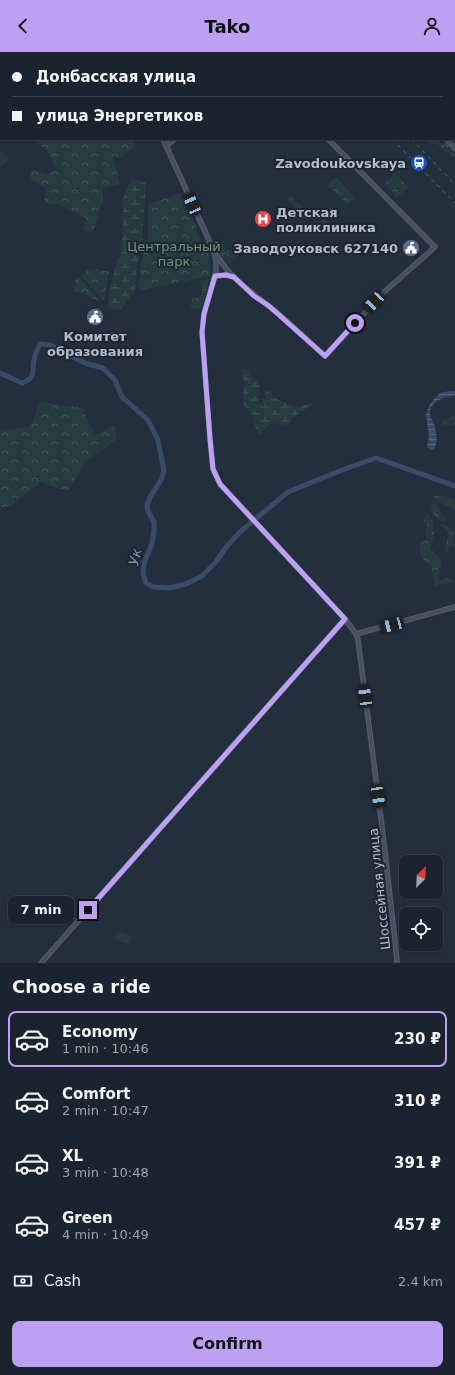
<!DOCTYPE html>
<meta charset="utf-8">
<style>
:root{--surface:#1b232e;--page:#282f3a;--text:#f1f3f6;--muted:#a0a4aa;--line:#39404a;--accent:#bca0f2}
body{margin:0;font-family:"DejaVu Sans",sans-serif;background:var(--page);color:var(--text);height:100vh;display:flex;flex-direction:column;font-size:15px;white-space:nowrap}
*{box-sizing:border-box;margin:0}
p{font-size:13px;color:var(--muted)}
.icon{flex:none;width:22px;height:22px;fill:none;stroke:currentColor;stroke-width:2;stroke-linecap:round;stroke-linejoin:round}
.map{position:relative;height:911px;overflow:hidden}
.details{display:flex;flex-direction:column;background:var(--surface);flex:1}
.details>*{flex:none}
.hud{position:absolute;left:0px;top:0px;width:455px;height:88px;box-shadow:0 1px 3px #0004,0 0 0 1px var(--line);display:grid;align-content:center;height:88px;padding:0 12px;background:var(--surface)}
.needle{width:26px;rotate:24deg}
.tools{position:absolute;left:399px;top:803px;display:grid;gap:8px}
.tools a{display:grid;place-items:center;width:44px;height:44px;border-radius:8px;background:var(--surface);box-shadow:0 1px 3px #0004,0 0 0 1px var(--line);font-size:20px}
.end{position:absolute;width:18px;height:18px;margin:-9px;border:5px solid #bca0f2;background:#111;box-shadow:0 0 0 2px #111}
.from{border-radius:50%}
.bubble{position:absolute;height:28px;border-radius:8px;background:var(--surface);box-shadow:0 1px 3px #0004,0 0 0 1px var(--line);font-size:13px;font-weight:800;line-height:28px;text-align:center}
.car{position:absolute;width:12px;height:24px;margin:-12px -6px;border-radius:5px;box-shadow:0 0 3px 1px #0007;background:linear-gradient(#222 24%,#8ab4d8 0 40%,#222 0 76%,#8ab4d8 0 86%,#222 0)}
.hud b{display:flex;align-items:center;gap:14px;height:38px;font-size:15px}
.hud b+b{border-top:1px solid var(--line)}
.hud i{width:10px;height:10px;background:var(--text)}
ul{padding:0;list-style:none}
li{display:flex;align-items:center;gap:12px;height:56px;margin:0 8px 6px;padding:0 4px;border:2px solid transparent;border-radius:8px}
li div{flex:1}
li b{display:block;font-size:15px}
li em{font-style:normal;font-weight:800}
li.active{border-color:var(--accent)}
li>.icon{width:36px;height:36px;stroke-width:1.5}
h2{padding:0 12px;font-size:18px;line-height:48px}
.pay{display:flex;align-items:center;gap:10px;height:44px;padding:0 12px;font-size:15px}
.pay p{margin-inline-start:auto}
.primary-button{display:flex;gap:8px;margin-top:auto;padding:8px 12px}
.primary-button a{flex:1;height:46px;border-radius:8px;background:var(--accent);color:#111;font-size:16px;font-weight:800;line-height:46px;text-align:center}
header{display:flex;justify-content:space-between;align-items:center;height:52px;padding:0 12px;background:var(--accent);color:#111;font-size:18px;font-weight:800}
.map>svg:first-child{display:block}
.forest{fill:url(#forest-crowns)}
.wetland{fill:url(#wetland-marsh)}
.pitch{fill:#263c3f}
.water{fill:url(#water-rules)}
.lines{fill:none;stroke-linecap:round;stroke-linejoin:round}
.river{stroke:#394c67;stroke-width:5}
.secondary-casing{stroke:#565f6c;stroke-width:5.5}
.secondary{stroke:#465061;stroke-width:3.5}
.rail{stroke:#5a6575;stroke-width:1;stroke-dasharray:4 4;stroke-linecap:butt}
.route{stroke:#bca0f2;stroke-width:5}
.labels{text-anchor:middle;stroke-width:4;stroke-linejoin:round;paint-order:stroke}
.poi-label{font-size:13px;font-weight:bold;fill:#b4bcc9;stroke:#1d2633;text-anchor:end}
.park-label{font-size:13px;fill:#6b9a76;stroke:#1d2633}
.street-label{font-size:13px;fill:#b4bcc9;stroke:#1d2633}
.water-label{font-size:14px;font-style:italic;fill:#7c92b1;stroke:#1d2633}
</style>
<header><svg class="icon" aria-label="back" viewBox="0 0 24 24"><path d="M15 5l-7 7 7 7"/></svg>Tako<svg class="icon" aria-label="person" viewBox="0 0 24 24"><circle cx="12" cy="8" r="4"/><path d="M4 21q1-7 8-7t8 7"/></svg></header>
<div class="map">
<svg width="455" height="911" viewBox="0 0 455 911">
<defs>
<pattern id="forest-crowns" width="20" height="18" patternUnits="userSpaceOnUse"><rect width="20" height="18" fill="#263c3f"/><path d="M2 6a3 3 0 1 1 6 0M12 15a3 3 0 1 1 6 0" fill="none" stroke="#435659"/></pattern>
<pattern id="wetland-marsh" width="20" height="14" patternUnits="userSpaceOnUse"><rect width="20" height="14" fill="#263c3f"/><path d="M1 5h8M5 5V1M11 12h8M15 12V8" fill="none" stroke="#435659"/></pattern>
<pattern id="water-rules" width="6" height="5" patternUnits="userSpaceOnUse"><rect width="6" height="5" fill="#394c67"/><path d="M0 2.5h6" fill="none" stroke="#53647b"/></pattern>
</defs>
<rect width="100%" height="100%" fill="#242f3e"/>
<g class="forest">
<path d="M34 87H132L136 94 121 105 113 106 120 132 103 136V147L93 181 83 178 86 166 60 153 44 151 46 137 31 127 30 119 34 118 47 122 56 118 49 101Z"/>
<path d="M424 87H438L437 88 441 91H447L450 99 455 103V105L442 97 436 90 432 92Z"/>
<path d="M395 121 408 135 396 147 391 137 383 133Z"/>
<path d="M336 125 355 146 347 153 328 133Z"/>
<path d="M183 141 202 192 209 202 210 224 142 238 139 237 141 210 148 186V152Z"/>
<path d="M291 144 302 155 298 159 287 147Z"/>
<path d="M324 166 328 171 320 179 315 174Z"/>
<path d="M222 192 225 195 228 212 226 214 216 196Z"/>
<path d="M228 197 234 202 240 198 243 199 236 205H235L229 212 226 198Z"/>
<path d="M95 217 109 220 107 230 105 247 103 248 81 224 87 219Z"/>
<path d="M79 225 100 250 82 241 73 240 76 226Z"/>
<path d="M209 227 202 256 190 257 192 247 201 245 202 238 200 229Z"/>
<path d="M40 350 82 356 95 383 115 373 117 387 85 410 69 438 56 436 41 430 10 454 0 456V378L30 375Z"/>
<path d="M452 364 455 365V372L452 373 449 372 444 374 442 371 444 368H447Z"/>
<path d="M441 443 455 448V459L447 453 438 451C437 459 442 462 448 466L443 469 436 467C431 458 429 453 434 444Z"/>
<path d="M427 461C438 470 434 485 430 497 442 508 444 511 438 527L439 529 447 526 455 529 435 534 431 515 423 507 419 498 420 490 425 489 427 471 424 470 423 467Z"/>
<path d="M441 472 454 477 453 490 455 492V495L449 494 448 502 445 499 448 480Z"/>
</g>
<g class="wetland">
<path d="M131 127 146 131 142 188 137 213 135 238 121 258 108 255 110 234 122 195 123 147Z"/>
<path d="M241 316 250 318V324C264 331 258 337 259 350L260 352H262L263 347 267 346 264 342 268 339H272L271 342 272 345 297 356 310 351 311 353 293 366 290 372 288 373 272 371 258 383 253 364 243 352 244 331Z"/>
</g>
<g class="pitch">
<path d="M0 98 9 106 0 116Z"/>
<path d="M117 880 132 884 130 892 115 888Z"/>
</g>
<path class="water" d="M450 339H455V344C444 344 429 350 430 363 430 366 432 367 433 369 436 378 439 389 434 397L431 398 427 395 429 384 426 363 429 354 434 347 440 341Z"/>
<g class="lines">
<path class="river" d="M0 321 22 331C39 324 30 318 35 304 36 300 38 296 40 292L50 293 85 311 103 316 115 328 122 345 148 368 158 388 164 419 161 428 150 445 147 453 148 459 154 470V480L152 492 144 511 143 522 146 531 153 535 169 536 186 532 202 524 215 511 227 494 241 479 288 440 342 418 376 406 455 434"/>
<defs>
<g id="secondary">
<path d="M100 0 101 1"/>
<path d="M366 0 367 1"/>
<path d="M16 1 17 0"/>
<path d="M0 23 1 21"/>
<path d="M163 87 213 197 216 209V219L204 262 202 280 210 387 213 417 220 432 345 567 356 582 358 588 383 782 396 898 397 911"/>
<path d="M446 87 455 97"/>
<path d="M166 94 175 87"/>
<path d="M216 202C229 225 250 239 270 255 289 270 307 288 325 304L384 240 435 195 328 87"/>
<path d="M215 224 226 223 233 225"/>
<path d="M356 582 455 555"/>
<path d="M41 911 345 567"/>
</g>
</defs>
<use href="#secondary" class="secondary-casing"/>
<use href="#secondary" class="secondary"/>
<g class="rail">
<path d="M292 0 294 1"/>
<path d="M310 0 311 1"/>
<path d="M326 0 327 1"/>
<path d="M392 87 455 151"/>
<path d="M411 87 455 132"/>
</g>
</g>
<g class="lines">
<path class="route" d="M88 858 345 567 220 432 213 417 210 387 202 280 204 262 215 224 226 223 234 225 254 244 269 254 325 304 355 271"/>
</g>
<defs>
<symbol id="station-disc" viewBox="-11 -11 22 22"><circle r="9.5" fill="#1a4fb4" stroke="#1d2633"/><path d="M-3-6H3Q5-6 5-4V2Q5 4 3 4L4.5 6H3L1.5 4h-3L-3 6H-4.5L-3 4Q-5 4-5 2V-4Q-5-6-3-6ZM-3.5-4v3h7v-3ZM-3.5 1v1.5H-2V1ZM2 1v1.5H3.5V1Z" fill="#fff"/></symbol>
<symbol id="hospital-disc" viewBox="-11 -11 22 22"><circle r="9.5" fill="#e0444e" stroke="#1d2633"/><path d="M-5-5h3v3.5h4V-5h3V5h-3V1.5h-4V5h-3Z" fill="#fff"/></symbol>
<symbol id="civic-disc" viewBox="-11 -11 22 22"><circle r="9.5" fill="#5c6f8a" stroke="#1d2633"/><path d="M-.6-6.5H3V-4.5H.6V-3L4-1V1h2V6H-6V1h2V-1L-.6-3ZM-1.2 2.5V6h2.4V2.5Z" fill="#fff"/></symbol>
</defs>
<g fill-rule="evenodd">
<use href="#station-disc" x="409" y="101" width="20" height="20"/>
<use href="#hospital-disc" x="253" y="157" width="20" height="20"/>
<use href="#civic-disc" x="401" y="186" width="20" height="20"/>
<use href="#civic-disc" x="85" y="255" width="20" height="20"/>
</g>
<g class="labels">
<g class="poi-label">
<text x="406" y="116">Zavodoukovskaya</text>
<text x="276" y="165" text-anchor="start">Детская<tspan x="276" dy="15">поликлиника</tspan></text>
<text x="398" y="201">Заводоуковск 627140</text>
<text x="95" y="289" text-anchor="middle">Комитет<tspan x="95" dy="15">образования</tspan></text>
</g>
<g class="park-label">
<text x="174" y="199">Центральный<tspan x="174" dy="15">парк</tspan></text>
</g>
<g class="street-label">
<text transform="translate(379 837) rotate(-96)" y="5">Шоссейная улица</text>
</g>
<g class="water-label">
<text transform="translate(135 505) rotate(-77)" y="5">Ук</text>
</g>
</g>
</svg>
<div class="tools">
<a><svg class="needle" viewBox="-14 -14 28 28"><path d="M0-13l5 13h-10z" fill="#e53935"/><path d="M0 13l5-13h-10z" fill="#a0a4aa"/></svg></a>
<a><svg class="icon" aria-label="locate" viewBox="0 0 24 24"><circle cx="12" cy="12" r="6"/><path d="M12 2v4M12 18v4M2 12h4M18 12h4"/></svg></a>
</div>
<i class="end from" style="left:355px;top:271px"></i>
<i class="end" style="left:88px;top:858px"></i>
<div class="bubble" style="left:8px;top:844px;width:66px">7 min</div>
<i class="car" style="left:192px;top:152px;rotate:336deg"></i>
<i class="car" style="left:374px;top:250px;rotate:223deg"></i>
<i class="car" style="left:392px;top:573px;rotate:255deg"></i>
<i class="car" style="left:365px;top:644px;rotate:353deg"></i>
<i class="car" style="left:378px;top:744px;rotate:172deg"></i>
<div class="hud">
<b><i class="from"></i>Донбасская улица</b>
<b><i></i>улица Энергетиков</b>
</div>
</div>
<section class="details">
<h2>Choose a ride</h2>
<ul>
<li class="active"><svg class="icon" aria-label="car" viewBox="0 0 24 24"><path d="M5 17H2v-5l4-1 3-4h7l3 4 3 1v5h-3M9 17h6M6 11h13"/><circle cx="7" cy="17" r="2"/><circle cx="17" cy="17" r="2"/></svg><div><b>Economy</b><p>1 min · 10:46</p></div><em>230 ₽</em></li>
<li><svg class="icon" aria-label="car" viewBox="0 0 24 24"><path d="M5 17H2v-5l4-1 3-4h7l3 4 3 1v5h-3M9 17h6M6 11h13"/><circle cx="7" cy="17" r="2"/><circle cx="17" cy="17" r="2"/></svg><div><b>Comfort</b><p>2 min · 10:47</p></div><em>310 ₽</em></li>
<li><svg class="icon" aria-label="car" viewBox="0 0 24 24"><path d="M5 17H2v-5l4-1 3-4h7l3 4 3 1v5h-3M9 17h6M6 11h13"/><circle cx="7" cy="17" r="2"/><circle cx="17" cy="17" r="2"/></svg><div><b>XL</b><p>3 min · 10:48</p></div><em>391 ₽</em></li>
<li><svg class="icon" aria-label="car" viewBox="0 0 24 24"><path d="M5 17H2v-5l4-1 3-4h7l3 4 3 1v5h-3M9 17h6M6 11h13"/><circle cx="7" cy="17" r="2"/><circle cx="17" cy="17" r="2"/></svg><div><b>Green</b><p>4 min · 10:49</p></div><em>457 ₽</em></li>
</ul>
<div class="pay"><svg class="icon" aria-label="cash" viewBox="0 0 24 24"><path d="M3 7h18v10H3z"/><circle cx="12" cy="12" r="2"/></svg>Cash<p>2.4 km</p></div>
<div class="primary-button"><a>Confirm</a></div>
</section>
